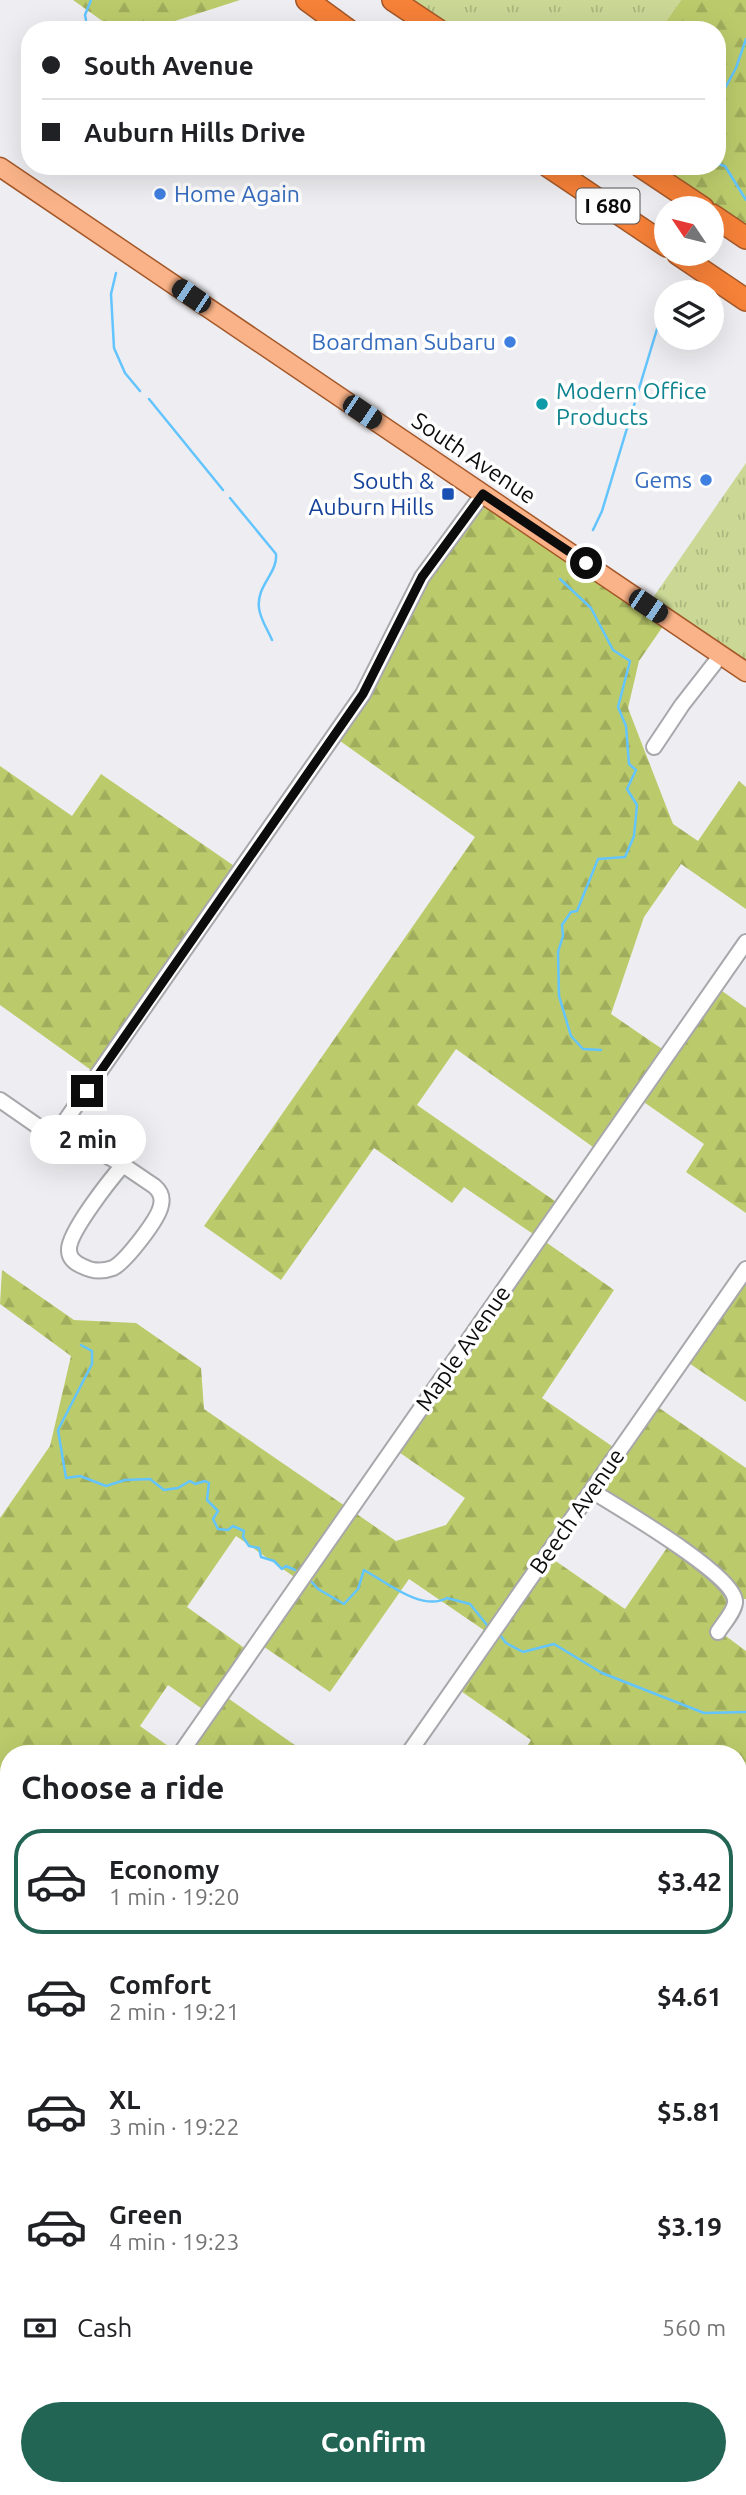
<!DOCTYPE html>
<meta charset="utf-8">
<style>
:root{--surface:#fff;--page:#f6f6f6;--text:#202124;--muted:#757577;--line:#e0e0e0;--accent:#236554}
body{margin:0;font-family:Ubuntu,sans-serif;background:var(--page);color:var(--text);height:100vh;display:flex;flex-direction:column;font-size:26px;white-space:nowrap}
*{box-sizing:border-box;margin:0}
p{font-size:23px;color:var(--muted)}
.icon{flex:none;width:38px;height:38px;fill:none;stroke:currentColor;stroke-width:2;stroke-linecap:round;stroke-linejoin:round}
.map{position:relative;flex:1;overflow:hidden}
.details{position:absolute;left:0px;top:1745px;width:747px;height:751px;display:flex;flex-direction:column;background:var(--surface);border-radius:28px 28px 0 0;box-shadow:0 7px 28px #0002}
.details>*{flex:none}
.top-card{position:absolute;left:21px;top:21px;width:705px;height:154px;border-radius:28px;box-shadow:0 7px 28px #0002;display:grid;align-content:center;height:154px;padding:0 21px;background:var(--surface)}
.needle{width:46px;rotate:305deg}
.controls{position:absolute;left:654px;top:196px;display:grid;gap:14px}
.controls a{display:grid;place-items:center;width:70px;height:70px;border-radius:50%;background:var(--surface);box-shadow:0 7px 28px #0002;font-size:35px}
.end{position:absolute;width:32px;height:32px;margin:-16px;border:9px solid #0c0c0d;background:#fff;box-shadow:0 0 0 4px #fff}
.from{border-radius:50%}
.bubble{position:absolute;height:49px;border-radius:24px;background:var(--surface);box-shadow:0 7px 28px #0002;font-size:23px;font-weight:700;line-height:49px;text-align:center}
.car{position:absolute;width:21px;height:42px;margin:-21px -10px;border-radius:9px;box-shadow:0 0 5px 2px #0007;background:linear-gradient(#222 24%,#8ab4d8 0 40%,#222 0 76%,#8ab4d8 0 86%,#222 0)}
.top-card b{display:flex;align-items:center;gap:24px;height:66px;font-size:26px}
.top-card b+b{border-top:2px solid var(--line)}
.top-card i{width:18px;height:18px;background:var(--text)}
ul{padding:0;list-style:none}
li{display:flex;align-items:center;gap:21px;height:105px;margin:0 14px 10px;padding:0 7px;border:4px solid transparent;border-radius:28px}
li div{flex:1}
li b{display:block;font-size:26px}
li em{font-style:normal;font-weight:700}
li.current{border-color:var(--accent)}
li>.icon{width:63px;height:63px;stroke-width:1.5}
h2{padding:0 21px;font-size:32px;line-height:84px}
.pay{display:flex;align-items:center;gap:18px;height:77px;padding:0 21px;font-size:26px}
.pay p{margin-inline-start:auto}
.action{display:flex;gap:14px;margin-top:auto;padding:14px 21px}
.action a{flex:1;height:80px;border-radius:42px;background:var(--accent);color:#fff;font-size:28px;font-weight:700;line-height:80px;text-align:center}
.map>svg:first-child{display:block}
.grass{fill:url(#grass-tufts)}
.forest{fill:url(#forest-firs);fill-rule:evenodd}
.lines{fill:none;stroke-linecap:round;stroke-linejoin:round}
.stream{stroke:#63c4fe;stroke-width:2.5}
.minor-casing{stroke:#a7a8ab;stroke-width:18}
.major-casing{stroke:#a45829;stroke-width:21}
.highway-casing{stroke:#a45829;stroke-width:24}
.minor{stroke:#fff;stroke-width:14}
.major{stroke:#fab388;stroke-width:18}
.highway{stroke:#f68138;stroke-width:21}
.route{stroke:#0c0c0d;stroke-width:9}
.shop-dot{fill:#3f7fe0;stroke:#fff;stroke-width:2.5}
.culture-dot{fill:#0f9aa8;stroke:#fff;stroke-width:2.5}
.transit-dot{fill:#1a4fb4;stroke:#fff;stroke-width:2.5}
.labels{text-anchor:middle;stroke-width:7;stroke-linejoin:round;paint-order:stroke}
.shield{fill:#fff;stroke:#555556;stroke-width:2}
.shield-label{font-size:21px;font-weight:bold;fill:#0c0c0d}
.shop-label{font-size:23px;fill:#366cbe;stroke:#fff;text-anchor:end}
.culture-label{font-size:23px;fill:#0d838f;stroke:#fff;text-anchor:start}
.street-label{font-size:23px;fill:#0c0c0d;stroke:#fff}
.transit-label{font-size:23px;fill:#164399;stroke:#fff;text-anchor:end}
</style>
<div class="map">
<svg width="746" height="2495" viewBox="0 0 746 2495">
<defs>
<pattern id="grass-tufts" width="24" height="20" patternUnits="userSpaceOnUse" patternTransform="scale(1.75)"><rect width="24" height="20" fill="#cad795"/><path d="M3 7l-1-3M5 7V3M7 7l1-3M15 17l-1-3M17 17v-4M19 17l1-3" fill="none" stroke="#acb77f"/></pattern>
<pattern id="forest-firs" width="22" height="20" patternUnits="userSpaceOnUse" patternTransform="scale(1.75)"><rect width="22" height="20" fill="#bbcb6b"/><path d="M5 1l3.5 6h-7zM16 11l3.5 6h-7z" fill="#a0ad5c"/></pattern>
</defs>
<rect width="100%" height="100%" fill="#eeeef2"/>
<g class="grass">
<path d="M393 0H681L660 30H438Z"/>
<path d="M746 463V672L648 605Z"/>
<path d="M542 2487H642L654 2495H554Z"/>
</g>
<g class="forest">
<path d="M73 0H240L147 30H115Z"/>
<path d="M681 0H746V238L640 166H718V30H660Z"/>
<path d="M483 494 668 619 639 661 628 708 673 824 698 841 739 781 746 787V909L681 864 644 917 611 1014 668 1053 715 986 746 1008V1213L686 1172 704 1144 638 1098 600 1152 456 1049 417 1105 562 1206 540 1238 614 1290 542 1398 619 1451 652 1403 746 1468V1599L735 1600 719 1631 746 1651V2256L739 2267 738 1754 523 1753 531 1740 455 1687 491 1635 409 1579 330 1692 257 1642 300 1581 236 1536 187 1607 250 1652 222 1694 299 1748 296 1754 180 1753 208 1713 168 1685 140 1726 178 1753 9 1754V1919L0 1913V1518L50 1446 71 1356 0 1304 2 1270 74 1320 136 1323 201 1368 204 1409 396 1541 446 1525 465 1498 393 1448 539 1238 464 1187 452 1203 374 1148 281 1280 204 1226 475 837 333 736 422 577ZM592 1491 671 1542 625 1609 547 1555Z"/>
<path d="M0 766 72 816 101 774 240 870 98 1075 0 1005Z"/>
<path d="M746 1269V1402L683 1359Z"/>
<path d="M9 1998V2487H44L38 2495H0V2010Z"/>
<path d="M739 2416 746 2421V2488L741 2495H654L642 2487H738Z"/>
<path d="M67 2487H542L554 2495H79Z"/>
</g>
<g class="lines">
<g class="stream">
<path d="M86 20 85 15 91 0"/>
<path d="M718 101 736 68 746 39"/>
<path d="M718 164 725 166 746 200"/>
<path d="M116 273 111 294 114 348 125 373 140 391"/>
<path d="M149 399 223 490"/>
<path d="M230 498 276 554C278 573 256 586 259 608 260 619 268 630 272 640"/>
<path d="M593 530 602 511 667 296"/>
<path d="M560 579 591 608 613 650 630 661 618 707 626 726 629 764 636 770 627 789 637 805 634 836 625 857 598 859 577 911 571 912 562 925 563 936 558 952 559 996 571 1036 583 1049 601 1050"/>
<path d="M81 1345 92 1351V1364L58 1430 66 1478 80 1476 106 1486 125 1480 150 1479 164 1490 178 1488 190 1481 195 1484 205 1481 209 1483 207 1500 218 1511 213 1519 218 1529 228 1530 233 1526 244 1531 243 1537 249 1546 259 1548 261 1557 274 1561 282 1569 286 1566 295 1570"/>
<path d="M310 1580 318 1589 344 1604 358 1589 364 1570C386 1582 422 1612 447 1598L470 1604 487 1625"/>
<path d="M500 1635 506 1643 523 1652 554 1644 602 1673 704 1713 746 1712"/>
<path d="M9 2128V2132"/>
<path d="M0 2165 4 2161 9 2166"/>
<path d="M0 2281 9 2298"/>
<path d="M9 2412V2415"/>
<path d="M738 2476 740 2484 746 2488"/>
<path d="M0 2482 9 2477"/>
</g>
<defs>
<g id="minor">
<path d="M654 747 682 705 721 655"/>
<path d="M0 1100 72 1150 98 1151 123 1165"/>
<path d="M54 1137 363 694 422 577 483 494"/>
<path d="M123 1165 154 1186C160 1191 163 1197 161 1205 159 1219 125 1262 113 1268 102 1272 91 1271 82 1266 75 1263 69 1258 69 1250 68 1233 110 1180 123 1165Z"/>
<path d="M592 1491C616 1506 739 1577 735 1603 734 1612 723 1624 718 1632"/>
<path d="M180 1754 746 942"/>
<path d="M408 1754 746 1269"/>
<path d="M0 1913 9 1919"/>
<path d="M0 2010 9 1998"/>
<path d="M115 2495 121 2487"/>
</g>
<path id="major" d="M0 167 746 672"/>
<g id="highway">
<path d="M307 0 348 30"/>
<path d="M393 0 438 30"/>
<path d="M548 166 667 246"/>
<path d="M640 166 703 208"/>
<path d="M712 215 746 238"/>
<path d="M678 254 746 300"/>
</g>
</defs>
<use href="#minor" class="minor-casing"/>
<use href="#major" class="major-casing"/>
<use href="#highway" class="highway-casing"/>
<use href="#minor" class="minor"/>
<use href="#major" class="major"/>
<use href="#highway" class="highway"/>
</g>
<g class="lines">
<path class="route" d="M87 1091 363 694 422 577 483 494 586 563"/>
</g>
<g class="shop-dot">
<circle cx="160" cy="194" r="7"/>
<circle cx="510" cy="342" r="7"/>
<circle cx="706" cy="480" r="7"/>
</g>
<circle class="culture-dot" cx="542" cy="404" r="7"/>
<rect class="transit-dot" x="441" y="487" width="14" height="14" rx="3.5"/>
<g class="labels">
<rect class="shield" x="576.5" y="188.5" width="63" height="35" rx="5"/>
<g class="shield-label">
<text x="608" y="213">I 680</text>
</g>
<g class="shop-label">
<text x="174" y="202" text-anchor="start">Home Again</text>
<text x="496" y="350">Boardman Subaru</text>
<text x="692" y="488">Gems</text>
</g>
<g class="culture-label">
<text x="556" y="399">Modern Office<tspan x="556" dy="26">Products</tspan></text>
</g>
<g class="street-label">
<text transform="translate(474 458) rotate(34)" y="8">South Avenue</text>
<text transform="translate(463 1348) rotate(-55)" y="8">Maple Avenue</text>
<text transform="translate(577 1511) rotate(-55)" y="8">Beech Avenue</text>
</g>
<g class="transit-label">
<text x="434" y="489">South &amp;<tspan x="434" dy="26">Auburn Hills</tspan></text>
</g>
</g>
</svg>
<div class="controls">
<a><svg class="needle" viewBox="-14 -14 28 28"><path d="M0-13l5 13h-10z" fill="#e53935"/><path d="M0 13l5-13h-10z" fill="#757577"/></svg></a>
<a><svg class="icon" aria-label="layers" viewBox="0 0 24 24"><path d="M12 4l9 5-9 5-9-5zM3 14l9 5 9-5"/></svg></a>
</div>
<i class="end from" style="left:586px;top:563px"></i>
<i class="end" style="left:87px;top:1091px"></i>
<div class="bubble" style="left:30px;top:1115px;width:116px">2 min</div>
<i class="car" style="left:191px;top:296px;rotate:304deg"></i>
<i class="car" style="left:362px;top:412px;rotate:124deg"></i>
<i class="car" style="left:648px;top:606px;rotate:124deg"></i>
<div class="top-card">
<b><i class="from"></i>South Avenue</b>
<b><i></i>Auburn Hills Drive</b>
</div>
<section class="details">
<h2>Choose a ride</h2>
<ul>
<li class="current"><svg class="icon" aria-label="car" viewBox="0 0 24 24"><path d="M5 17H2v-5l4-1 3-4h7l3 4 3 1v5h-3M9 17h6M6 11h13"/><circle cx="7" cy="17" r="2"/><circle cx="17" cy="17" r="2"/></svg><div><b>Economy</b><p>1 min · 19:20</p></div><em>$3.42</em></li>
<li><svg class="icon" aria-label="car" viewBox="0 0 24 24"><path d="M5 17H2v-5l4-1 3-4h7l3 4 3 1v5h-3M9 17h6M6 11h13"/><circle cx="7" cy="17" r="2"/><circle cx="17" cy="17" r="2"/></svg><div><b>Comfort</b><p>2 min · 19:21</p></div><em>$4.61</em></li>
<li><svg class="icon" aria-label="car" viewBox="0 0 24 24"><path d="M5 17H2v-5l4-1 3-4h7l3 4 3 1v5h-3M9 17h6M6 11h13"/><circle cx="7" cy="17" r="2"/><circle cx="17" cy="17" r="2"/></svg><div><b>XL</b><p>3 min · 19:22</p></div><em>$5.81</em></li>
<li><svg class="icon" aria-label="car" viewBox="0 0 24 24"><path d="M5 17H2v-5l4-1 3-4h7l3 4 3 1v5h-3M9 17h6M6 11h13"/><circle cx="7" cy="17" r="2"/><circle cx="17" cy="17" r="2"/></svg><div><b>Green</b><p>4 min · 19:23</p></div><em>$3.19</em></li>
</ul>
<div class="pay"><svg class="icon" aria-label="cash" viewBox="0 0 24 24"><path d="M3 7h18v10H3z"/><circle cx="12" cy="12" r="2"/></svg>Cash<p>560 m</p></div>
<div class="action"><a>Confirm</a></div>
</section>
</div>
